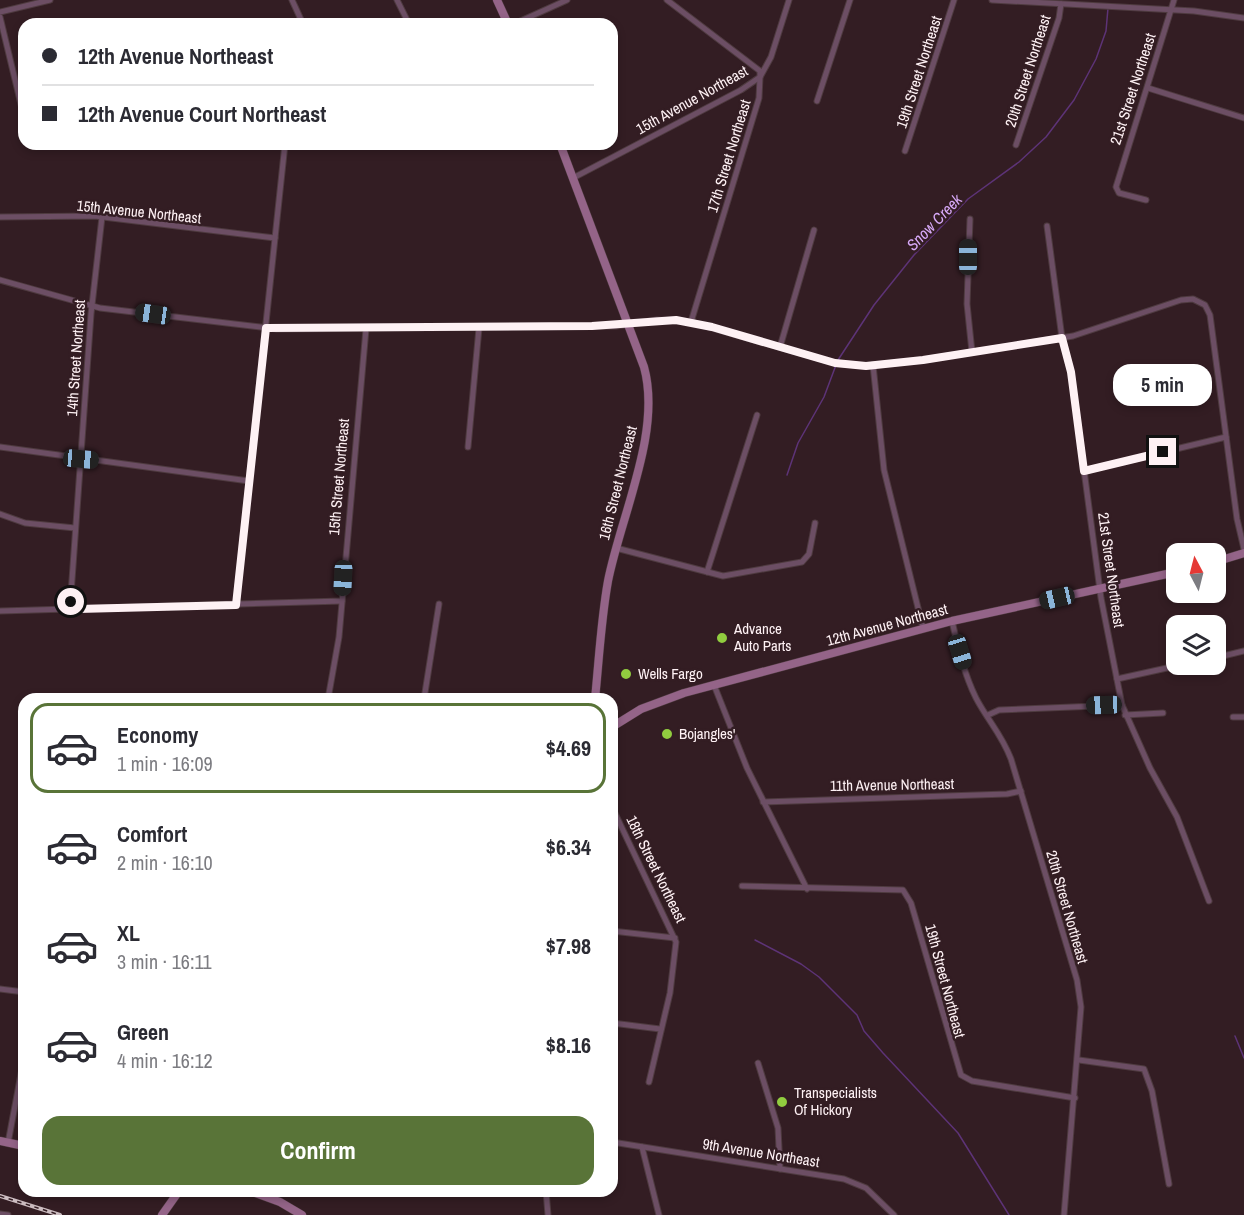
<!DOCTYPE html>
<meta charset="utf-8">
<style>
:root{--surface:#fff;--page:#f2f2f3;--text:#2b2b33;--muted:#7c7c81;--line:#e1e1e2;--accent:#597438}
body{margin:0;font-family:"Archivo Narrow",sans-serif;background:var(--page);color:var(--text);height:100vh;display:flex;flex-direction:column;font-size:22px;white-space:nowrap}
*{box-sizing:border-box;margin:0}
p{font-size:20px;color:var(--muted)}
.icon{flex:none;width:33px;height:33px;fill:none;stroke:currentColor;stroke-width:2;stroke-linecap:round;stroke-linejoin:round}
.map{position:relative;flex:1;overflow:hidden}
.side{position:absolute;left:18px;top:693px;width:600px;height:504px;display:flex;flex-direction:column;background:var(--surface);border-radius:18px;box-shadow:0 3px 9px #0003}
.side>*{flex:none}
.hud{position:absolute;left:18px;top:18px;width:600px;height:132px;border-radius:18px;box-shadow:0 3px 9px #0003;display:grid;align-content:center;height:132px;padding:0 24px;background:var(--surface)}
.needle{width:39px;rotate:353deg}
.controls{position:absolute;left:1166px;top:543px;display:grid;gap:12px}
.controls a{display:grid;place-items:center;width:60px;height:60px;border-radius:12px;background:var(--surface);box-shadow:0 3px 9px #0003;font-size:30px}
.end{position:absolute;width:27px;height:27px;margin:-14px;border:8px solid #fef1f4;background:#111;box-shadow:0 0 0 3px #111}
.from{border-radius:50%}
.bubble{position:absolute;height:42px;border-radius:18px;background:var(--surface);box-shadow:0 3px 9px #0003;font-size:20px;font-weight:700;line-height:42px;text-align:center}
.car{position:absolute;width:18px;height:36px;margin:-18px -9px;border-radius:8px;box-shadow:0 0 4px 2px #0007;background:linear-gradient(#222 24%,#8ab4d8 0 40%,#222 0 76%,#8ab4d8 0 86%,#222 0)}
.hud b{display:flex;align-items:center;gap:21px;height:57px;font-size:22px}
.hud b+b{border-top:2px solid var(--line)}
.hud i{width:15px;height:15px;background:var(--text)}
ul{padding:10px 0 0;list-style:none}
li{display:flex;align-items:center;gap:18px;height:90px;margin:0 12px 9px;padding:0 12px;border:3px solid transparent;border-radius:18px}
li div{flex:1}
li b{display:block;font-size:22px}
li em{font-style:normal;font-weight:700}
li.current{border-color:var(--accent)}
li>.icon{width:54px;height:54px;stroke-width:1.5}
.action{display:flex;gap:12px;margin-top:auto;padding:12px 24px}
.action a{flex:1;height:69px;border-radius:18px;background:var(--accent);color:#fff;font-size:24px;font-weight:700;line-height:69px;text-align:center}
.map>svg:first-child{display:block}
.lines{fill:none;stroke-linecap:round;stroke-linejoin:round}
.stream{stroke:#5d3377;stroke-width:1.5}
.street-casing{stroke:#4f3b40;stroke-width:7}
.secondary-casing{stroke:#4f3b40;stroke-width:9}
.street{stroke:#6c4e64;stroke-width:5}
.secondary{stroke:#946488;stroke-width:8}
.rail-casing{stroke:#ccbdc1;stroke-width:4}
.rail{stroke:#331d23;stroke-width:1.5;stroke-dasharray:4.5;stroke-linecap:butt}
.route{stroke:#fef1f4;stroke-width:8}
.poi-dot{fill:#91cd3f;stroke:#331d23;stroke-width:2}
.labels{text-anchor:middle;stroke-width:5;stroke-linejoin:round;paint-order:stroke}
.street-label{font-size:15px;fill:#fef1f4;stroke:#331d23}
.poi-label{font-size:15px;fill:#fef1f4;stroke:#331d23;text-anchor:start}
.water-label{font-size:16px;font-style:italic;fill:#d7a9f8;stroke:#331d23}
</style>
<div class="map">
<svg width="1244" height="1215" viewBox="0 0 1244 1215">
<rect width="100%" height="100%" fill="#331d23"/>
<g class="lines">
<g class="stream">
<path d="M838 360 874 305 914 255 968 199 1019 162 1046 137 1074 100 1096 59 1106 31 1108 8"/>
<path d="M787 475 798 443 824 397 836 365"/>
<path d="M755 940 801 964 819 977 857 1015 864 1031 883 1053 958 1133 1009 1215"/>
<path d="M1235 1036 1244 1058"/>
</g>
<defs>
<g id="street">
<path d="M292 0 303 24"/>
<path d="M397 0 409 24"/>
<path d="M992 0 1194 11 1244 18"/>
<path d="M0 12 50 0"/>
<path d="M0 17 24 117"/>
<path d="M514 24 567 0"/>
<path d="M1148 88 1244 118"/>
<path d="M817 101 850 0"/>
<path d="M1016 145 1059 18 1061 4"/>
<path d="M905 151 954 0"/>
<path d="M573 178 741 90 760 77V71L667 0"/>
<path d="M1146 200 1119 193 1116 187 1174 0"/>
<path d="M0 217 95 216 275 238"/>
<path d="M970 219 967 304 972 352"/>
<path d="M1047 226 1062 338 1071 372 1101 598 1122 705 1150 768 1177 817 1209 901"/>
<path d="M0 280 100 308 277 329 616 326 657 320 691 322 835 363 866 366 923 360 1073 336 1181 300 1193 299 1205 305 1210 315 1237 519 1244 549"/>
<path d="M691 322 759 98 760 77 771 57 789 0"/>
<path d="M780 347 814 230"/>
<path d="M873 365 884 470 923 628"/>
<path d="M0 447 249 481"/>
<path d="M468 447 479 328"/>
<path d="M1084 471 1226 437"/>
<path d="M0 514 25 523 75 528"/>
<path d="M616 548 723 576 802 562 809 554 815 523"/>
<path d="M707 572 757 415"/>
<path d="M236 605 285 144"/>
<path d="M70 608 91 314 102 217"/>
<path d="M0 611 342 601"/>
<path d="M952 621C958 647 964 674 976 698 988 721 1001 733 1011 759L1077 980 1081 1007 1064 1215"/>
<path d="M1215 658 1244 651"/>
<path d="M1117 679 1185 664"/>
<path d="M714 685 747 768 807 889"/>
<path d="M328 699 339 637 366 329"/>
<path d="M424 699 439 604"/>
<path d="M988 715 999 710 1122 705"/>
<path d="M1125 715 1163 713"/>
<path d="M1233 717H1244"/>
<path d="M763 802 1007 794 1021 791"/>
<path d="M612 807 676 942 670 993 649 1082"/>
<path d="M742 886 903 890 911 903 961 1075 972 1081 1075 1098"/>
<path d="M612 931 675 938"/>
<path d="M0 989 24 992"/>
<path d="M612 1023 660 1029"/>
<path d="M1079 1060 1144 1069 1152 1091 1169 1184"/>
<path d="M758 1063 778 1128 780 1169"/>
<path d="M612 1142 844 1179 866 1188 894 1215"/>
<path d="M8 1143 24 1058"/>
<path d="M642 1147 659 1215"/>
<path d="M546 1191 548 1215"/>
<path d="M0 1214 8 1215"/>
</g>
<g id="secondary">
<path d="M497 0 508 24"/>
<path d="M560 144 644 367C662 432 621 515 608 581 601 620 599 660 595 699"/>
<path d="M1215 562 1244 553"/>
<path d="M612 727 641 709 684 693 952 621 1176 572"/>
<path d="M0 1141 24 1146"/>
<path d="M250 1191 280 1202 302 1215"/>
<path d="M162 1215 179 1191"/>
</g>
</defs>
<use href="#street" class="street-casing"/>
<use href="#secondary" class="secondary-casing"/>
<use href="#street" class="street"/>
<use href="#secondary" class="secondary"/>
<defs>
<path id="rail" d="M0 1196 60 1215"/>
</defs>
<use href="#rail" class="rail-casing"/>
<use href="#rail" class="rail"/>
</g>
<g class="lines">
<path class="route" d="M71 602 70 608 78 609 236 605 266 328 592 326 676 320 712 327 835 363 866 366 923 360 1062 338 1071 372 1084 471 1163 452"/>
</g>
<g class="poi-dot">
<circle cx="722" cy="638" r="6"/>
<circle cx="626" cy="674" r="6"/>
<circle cx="667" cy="734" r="6"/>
<circle cx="782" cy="1102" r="6"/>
</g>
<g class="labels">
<g class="street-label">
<text transform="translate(1028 71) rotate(-72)" y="5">20th Street Northeast</text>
<text transform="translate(919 72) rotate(-72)" y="5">19th Street Northeast</text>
<text transform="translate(1133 89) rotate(-72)" y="5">21st Street Northeast</text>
<text transform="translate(692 100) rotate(-29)" y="5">15th Avenue Northeast</text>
<text transform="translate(729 156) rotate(-73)" y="5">17th Street Northeast</text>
<text transform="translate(139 212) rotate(6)" y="5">15th Avenue Northeast</text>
<text transform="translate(76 358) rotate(-86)" y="5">14th Street Northeast</text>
<text transform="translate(339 477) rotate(-85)" y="5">15th Street Northeast</text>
<text transform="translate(618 483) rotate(-76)" y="5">16th Street Northeast</text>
<text transform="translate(1111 570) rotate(82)" y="5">21st Street Northeast</text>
<text transform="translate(887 625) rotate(-15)" y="5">12th Avenue Northeast</text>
<text transform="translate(892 785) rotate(-1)" y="5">11th Avenue Northeast</text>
<text transform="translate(656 869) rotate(64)" y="5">18th Street Northeast</text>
<text transform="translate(1067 907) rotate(74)" y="5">20th Street Northeast</text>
<text transform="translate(945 981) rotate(75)" y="5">19th Street Northeast</text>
<text transform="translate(761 1153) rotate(9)" y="5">9th Avenue Northeast</text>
</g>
<g class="poi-label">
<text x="734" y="634">Advance<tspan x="734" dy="17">Auto Parts</tspan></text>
<text x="638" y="679">Wells Fargo</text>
<text x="679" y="739">Bojangles'</text>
<text x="794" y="1098">Transpecialists<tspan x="794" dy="17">Of Hickory</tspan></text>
</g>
<g class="water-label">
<text transform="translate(934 222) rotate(-46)" y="6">Snow Creek</text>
</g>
</g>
</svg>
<div class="controls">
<a><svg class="needle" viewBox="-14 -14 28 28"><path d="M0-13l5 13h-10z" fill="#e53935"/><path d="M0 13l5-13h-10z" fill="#7c7c81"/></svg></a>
<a><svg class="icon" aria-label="layers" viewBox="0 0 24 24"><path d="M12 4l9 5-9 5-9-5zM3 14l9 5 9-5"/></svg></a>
</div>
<i class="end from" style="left:71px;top:602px"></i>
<i class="end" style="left:1163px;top:452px"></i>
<div class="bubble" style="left:1113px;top:364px;width:99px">5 min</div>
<i class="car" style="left:968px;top:257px;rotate:0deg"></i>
<i class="car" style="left:153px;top:314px;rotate:278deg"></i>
<i class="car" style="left:81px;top:459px;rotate:95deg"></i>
<i class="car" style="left:343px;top:578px;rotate:183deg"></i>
<i class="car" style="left:1057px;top:598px;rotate:257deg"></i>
<i class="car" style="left:960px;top:652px;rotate:163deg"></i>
<i class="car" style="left:1104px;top:705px;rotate:268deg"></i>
<div class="hud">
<b><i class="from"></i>12th Avenue Northeast</b>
<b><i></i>12th Avenue Court Northeast</b>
</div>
<section class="side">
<ul>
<li class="current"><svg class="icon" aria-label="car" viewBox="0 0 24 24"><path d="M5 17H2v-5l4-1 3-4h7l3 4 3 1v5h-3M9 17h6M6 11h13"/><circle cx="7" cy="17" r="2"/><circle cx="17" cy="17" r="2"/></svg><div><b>Economy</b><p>1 min · 16:09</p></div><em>$4.69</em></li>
<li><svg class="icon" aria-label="car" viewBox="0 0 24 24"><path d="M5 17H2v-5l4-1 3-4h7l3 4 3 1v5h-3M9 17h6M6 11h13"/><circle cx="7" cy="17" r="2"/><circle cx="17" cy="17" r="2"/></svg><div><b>Comfort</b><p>2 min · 16:10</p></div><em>$6.34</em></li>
<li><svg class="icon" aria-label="car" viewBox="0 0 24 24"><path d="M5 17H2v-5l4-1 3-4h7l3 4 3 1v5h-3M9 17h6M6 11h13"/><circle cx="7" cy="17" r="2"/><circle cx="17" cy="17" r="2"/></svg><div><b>XL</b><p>3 min · 16:11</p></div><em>$7.98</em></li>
<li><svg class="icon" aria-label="car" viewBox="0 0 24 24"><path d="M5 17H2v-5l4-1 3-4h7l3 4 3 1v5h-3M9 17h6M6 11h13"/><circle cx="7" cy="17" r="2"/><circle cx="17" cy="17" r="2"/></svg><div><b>Green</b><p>4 min · 16:12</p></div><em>$8.16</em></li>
</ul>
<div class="action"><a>Confirm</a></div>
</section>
</div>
